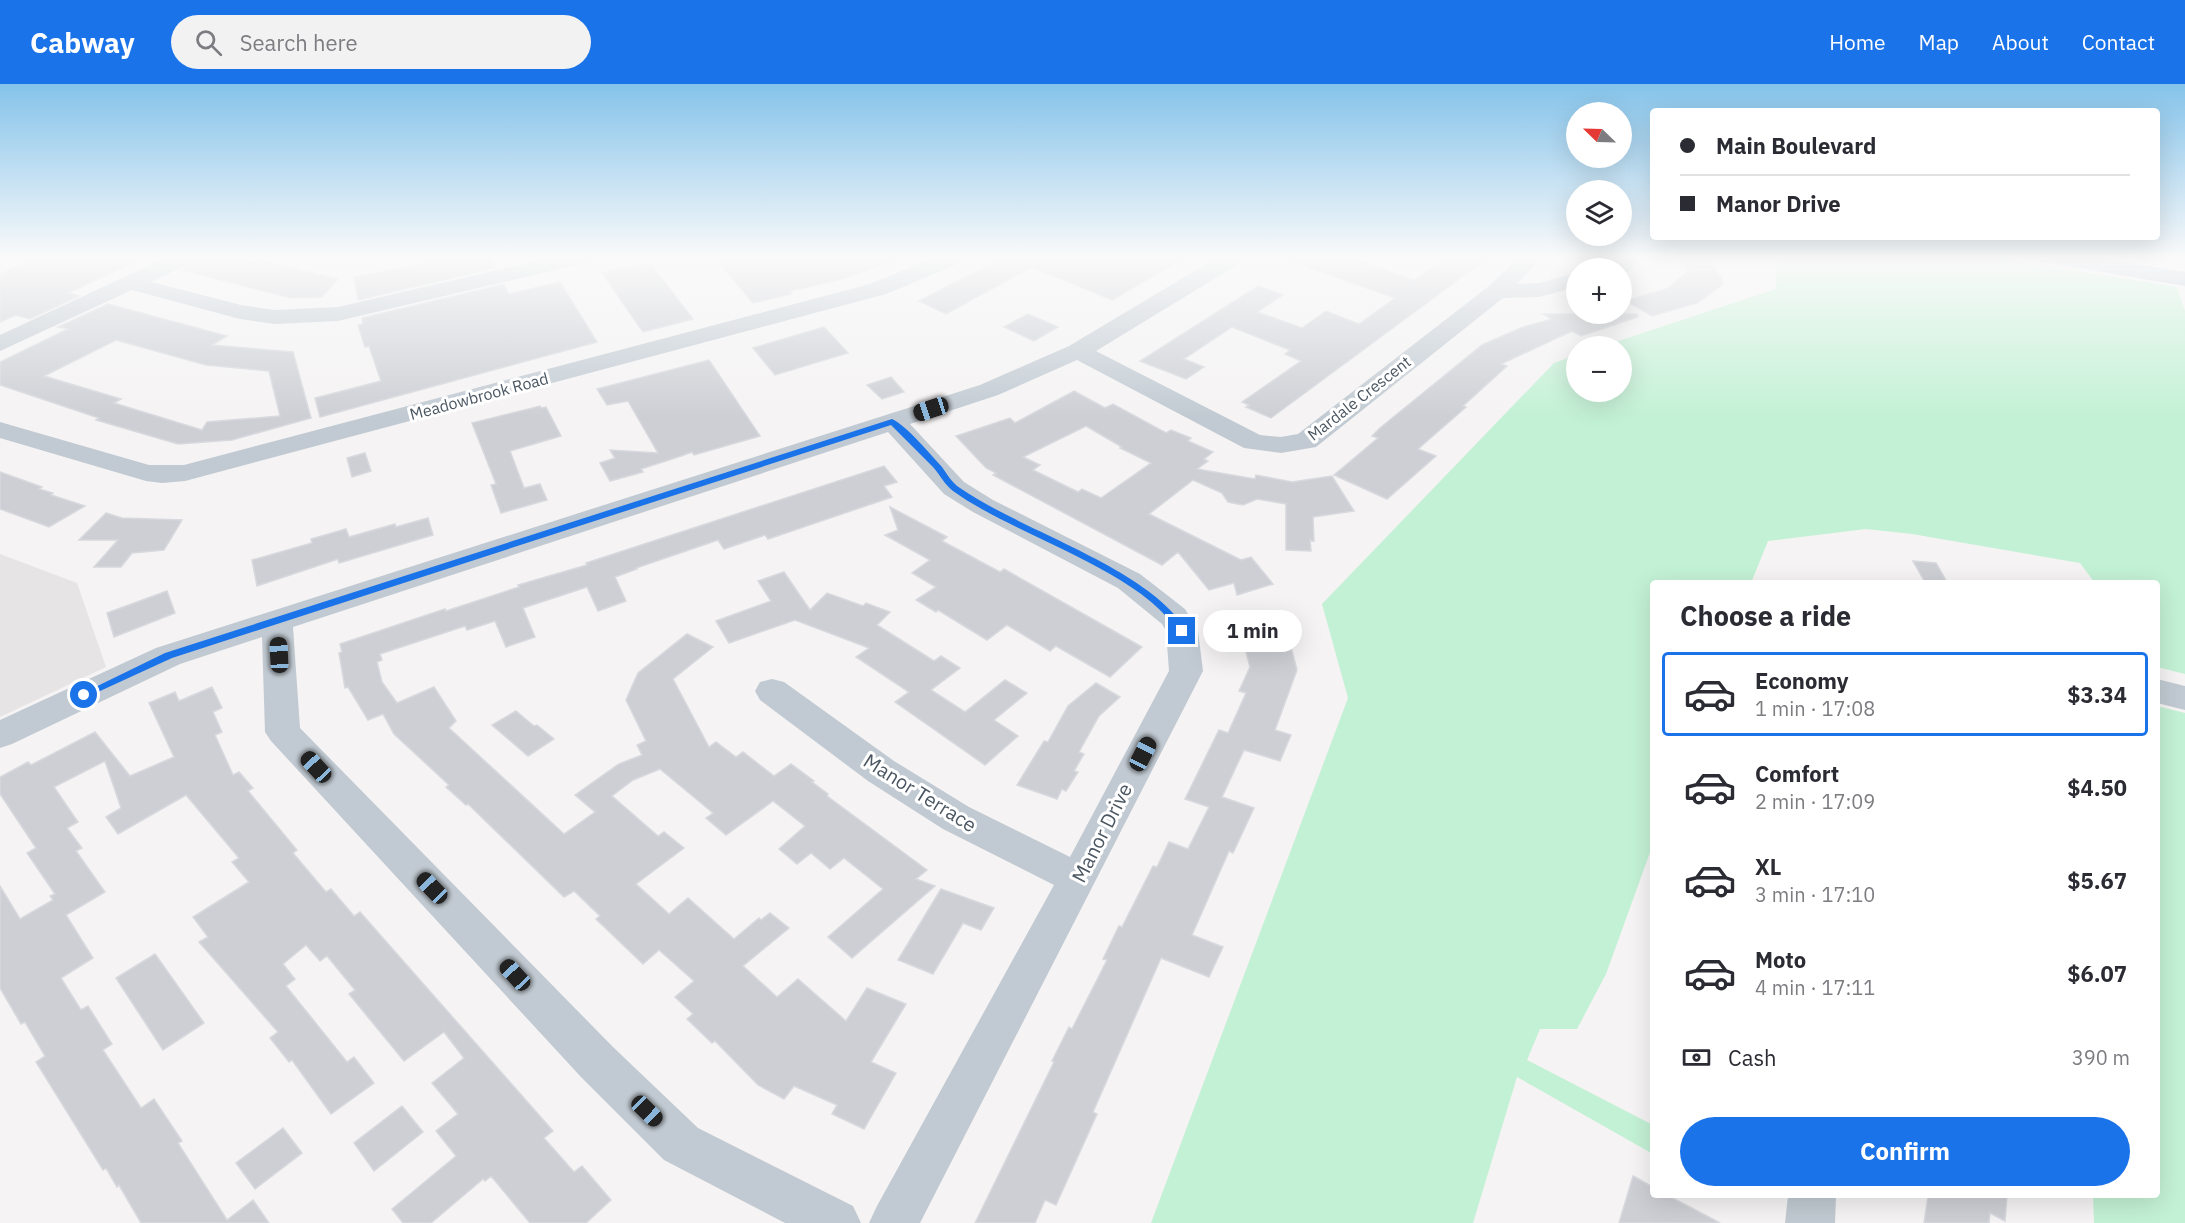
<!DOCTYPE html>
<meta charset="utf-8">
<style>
:root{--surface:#fff;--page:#f2f2f3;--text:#2b2b33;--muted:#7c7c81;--line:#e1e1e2;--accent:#1a73e8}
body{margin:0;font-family:"IBM Plex Sans",sans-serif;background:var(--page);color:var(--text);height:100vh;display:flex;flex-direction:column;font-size:22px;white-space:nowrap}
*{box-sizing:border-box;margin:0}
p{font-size:20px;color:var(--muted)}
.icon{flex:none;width:33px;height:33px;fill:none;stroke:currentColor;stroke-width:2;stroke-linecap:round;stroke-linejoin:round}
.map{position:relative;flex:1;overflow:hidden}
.drawer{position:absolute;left:1650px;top:496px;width:510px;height:618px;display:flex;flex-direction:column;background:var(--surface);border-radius:6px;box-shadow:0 6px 24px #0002}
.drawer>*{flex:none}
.banner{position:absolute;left:1650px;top:24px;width:510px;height:132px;border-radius:6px;box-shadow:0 6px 24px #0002;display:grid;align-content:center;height:132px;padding:0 30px;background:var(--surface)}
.needle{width:39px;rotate:293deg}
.tools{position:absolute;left:1566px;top:18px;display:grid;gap:12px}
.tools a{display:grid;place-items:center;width:66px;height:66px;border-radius:50%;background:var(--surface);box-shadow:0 6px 24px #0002;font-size:30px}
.end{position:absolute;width:27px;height:27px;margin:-14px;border:8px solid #1a73e8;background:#fff;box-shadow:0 0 0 3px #fff}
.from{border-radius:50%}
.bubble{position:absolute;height:42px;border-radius:21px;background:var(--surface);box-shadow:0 6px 24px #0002;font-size:20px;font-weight:800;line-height:42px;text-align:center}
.car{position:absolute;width:18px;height:36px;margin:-18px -9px;border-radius:8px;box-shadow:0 0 4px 2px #0007;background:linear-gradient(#222 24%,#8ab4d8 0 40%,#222 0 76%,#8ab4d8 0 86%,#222 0)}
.banner b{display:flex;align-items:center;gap:21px;height:57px;font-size:22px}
.banner b+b{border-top:2px solid var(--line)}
.banner i{width:15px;height:15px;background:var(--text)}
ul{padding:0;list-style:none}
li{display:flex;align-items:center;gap:18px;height:84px;margin:0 12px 9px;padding:0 18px;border:3px solid transparent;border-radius:6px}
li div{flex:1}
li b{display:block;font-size:22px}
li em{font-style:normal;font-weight:800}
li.active{border-color:var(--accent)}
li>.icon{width:54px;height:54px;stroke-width:1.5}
h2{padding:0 30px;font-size:27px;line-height:72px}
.pay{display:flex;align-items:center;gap:15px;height:66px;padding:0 30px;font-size:22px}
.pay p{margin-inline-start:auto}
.primary-button{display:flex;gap:12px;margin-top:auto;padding:12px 30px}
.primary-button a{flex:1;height:69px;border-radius:36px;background:var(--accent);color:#fff;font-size:24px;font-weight:800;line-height:69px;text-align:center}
header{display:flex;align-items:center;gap:36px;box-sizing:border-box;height:84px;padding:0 30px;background:var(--accent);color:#fff}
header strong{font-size:28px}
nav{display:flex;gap:33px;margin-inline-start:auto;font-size:21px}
.search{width:420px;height:54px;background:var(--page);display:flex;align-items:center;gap:15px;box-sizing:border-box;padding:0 21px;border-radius:33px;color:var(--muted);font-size:22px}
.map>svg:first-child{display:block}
.education{fill:#e6e4e5}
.green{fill:#c3f1d5}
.building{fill:#cdcfd5;stroke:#d7d9de;stroke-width:1.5;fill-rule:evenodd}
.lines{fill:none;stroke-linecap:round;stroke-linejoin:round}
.minor{fill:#c1cad2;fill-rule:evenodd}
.major{fill:#b3c2d1;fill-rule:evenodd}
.route{fill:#1a73e8}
.labels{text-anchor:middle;stroke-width:6;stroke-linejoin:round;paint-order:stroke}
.far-street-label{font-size:16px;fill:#4a5661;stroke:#fff}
.street-label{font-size:20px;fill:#4a5661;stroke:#fff}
</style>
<header>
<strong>Cabway</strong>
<div class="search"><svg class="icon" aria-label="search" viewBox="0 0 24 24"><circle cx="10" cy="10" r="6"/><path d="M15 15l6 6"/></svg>Search here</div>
<nav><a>Home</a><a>Map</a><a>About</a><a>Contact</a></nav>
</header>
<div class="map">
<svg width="2185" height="1139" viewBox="0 0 2185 1139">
<rect width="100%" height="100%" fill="#f5f3f3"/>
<path class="education" d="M0 470 77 499 106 583 0 633Z"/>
<g class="green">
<path d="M303 173H398C359 182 342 182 303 173Z"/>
<path d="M1777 173H1991L2177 203 2185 227V590L2157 583V500L2095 499 2080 479 1912 450 1866 445 1768 457 1751 499 1653 500V760L1606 890 1577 945H1540L1527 976 1653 1041V1070L1517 993 1473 1139H1151L1348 614 1322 520 1554 279 1576 271V308H1622V262H1603L1776 205Z"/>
<path d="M2157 622 2185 629V1139H2094L2093 1112H2157Z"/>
</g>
<g class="building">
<path d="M38 173H145L68 209 79 212 30 235 16 231 0 238V190Z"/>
<path d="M198 173H235L253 178 257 175 338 195 322 213 291 214 182 186 194 180Z"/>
<path d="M425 173H490L495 184 358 216 354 193 427 179Z"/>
<path d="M714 173H896L897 176 842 195 790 207 792 210 753 219Z"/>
<path d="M1004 173H1187L1112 216 1032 183 946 230 919 217Z"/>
<path d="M1287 173H1337L1350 177 1354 175 1414 196 1447 173H1489L1271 334 1246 323 1249 321 1242 318 1301 277 1285 270 1290 266 1232 243 1184 275 1204 283 1186 295 1140 277 1258 202 1283 211 1257 228 1302 244 1326 227 1359 240 1395 214 1287 176Z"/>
<path d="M1678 173H1706L1722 194V201L1697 219 1652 232 1626 217 1668 204 1688 187Z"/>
<path d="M649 178 693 235 643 248 602 189Z"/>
<path d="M560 198 597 258 320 333 315 314 381 297 369 262 365 263 358 241 363 240 362 234 504 200 509 210Z"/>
<path d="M108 220 227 252 212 261 293 268 311 334 232 356 178 360 96 336 99 334 0 301V278L68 245 58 243ZM116 256 206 281 269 287 280 332 207 338 202 346 114 319 121 315 44 292Z"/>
<path d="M1028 230 1058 243 1034 257 1004 243Z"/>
<path d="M1543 230H1637L1638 233 1581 252 1572 247 1501 280 1507 282 1463 322 1466 323 1418 365 1436 372 1387 415 1334 391 1378 354 1372 352 1380 344 1482 261 1523 243 1552 235Z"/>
<path d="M824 243 848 269 775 291 753 264Z"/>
<path d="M709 276 760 352 694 371 692 368 681 372 641 385 643 388 610 397 600 379 615 374 610 366 658 369 628 317 607 321 597 305Z"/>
<path d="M891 293 904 308 882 315 867 301Z"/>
<path d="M1074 307 1105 324 1113 320 1166 349 1171 346 1191 354 1188 357 1213 368 1204 375 1208 377 1197 385 1255 395 1256 391 1292 398 1332 392 1354 427 1313 433 1314 457 1310 456 1311 467 1286 466V420L1257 415 1243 421 1228 418 1222 409 1193 396 1149 430 1241 476 1251 473 1273 500 1237 511 1234 499 1209 506 1178 468 1162 481 993 391 996 389 986 384 956 352 1010 334 1015 339ZM1086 342 1122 363 1120 364 1151 379 1101 414 1082 405 1078 408 1033 386 1040 381 1023 373Z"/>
<path d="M540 322 541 324 546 323 561 352 510 367 524 404 540 400 547 416 501 429 491 401 496 400 472 339Z"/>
<path d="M365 369 371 387 352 393 347 374Z"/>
<path d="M884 382 897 398 884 402 892 413 768 455 765 451 724 465 718 456 636 484 637 485 615 493 626 517 598 527 587 503 523 524 535 553 506 563 495 537 467 546 465 542 380 570 382 576 377 578 382 598 397 619 434 603 456 637 449 644 564 750 595 728 575 711 619 680 642 671 637 661 646 657 626 616 638 589 687 550 713 563 673 595 709 663 716 658 736 673 743 668 774 692 791 680 814 697 812 698 828 710 827 712 927 786 916 795 935 802 852 874 828 853 883 805 844 774 830 785 811 769 797 780 779 765 805 742 773 717 726 751 706 734 713 729 660 685 633 696 612 712 658 752 664 748 684 764 636 800 669 830 688 814 734 855 759 834 761 836 770 829 789 844 743 882 777 913 798 895 846 937 867 904 906 920 871 978 896 989 864 1045 832 1030 837 1021 794 1002 784 1015 758 1001 715 957 712 959 687 935 693 930 675 913 694 897 659 866 643 880 596 835 600 832 574 807 564 813 468 720 466 721 446 703 449 701 394 650 383 630 368 636 348 603 345 604 339 569 342 568 340 560 445 525 446 527 519 503 518 501 587 481 586 479Z"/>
<path d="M0 388 42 403 39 405 53 409 51 411 85 422 49 443 0 425Z"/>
<path d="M890 423 947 453 942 457 1000 488 1004 485 1142 563 1110 593 1056 562 1050 567 1007 541 987 556 938 526 936 528 916 516 936 503 912 489 930 476 885 451 898 446Z"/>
<path d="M106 429 122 434 182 436 164 466 132 469 121 483H94L118 456H79Z"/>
<path d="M428 434 433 451 339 479 338 475 257 502 252 476 312 459 311 455 346 445 349 453 395 440 396 443Z"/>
<path d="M1913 477 1936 479 1948 500H1926Z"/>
<path d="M784 488 810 526 827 509 863 522 866 519 890 528 877 541 934 577 941 572 960 584 931 606 965 628 1005 596 1027 609 994 636 1018 652 985 681 895 618 909 608 856 573 869 564 795 536 729 559 716 537 771 517 758 497Z"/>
<path d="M167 507 175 529 114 553 107 529Z"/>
<path d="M1277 532 1283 552H1288L1297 586 1275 646 1291 651 1280 677 1244 666 1222 713 1254 724 1233 769 1229 767 1192 851 1223 863 1209 893 1161 874 1093 1028 1097 1030 1056 1121 1045 1116 1035 1139H975L1054 978 1052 977 1069 943 1072 945 1107 876 1103 875 1119 842 1122 843 1153 782 1157 783 1169 758 1188 765 1209 723 1185 715 1219 646 1228 649 1246 609 1239 607 1250 583 1241 550 1246 549 1243 534Z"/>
<path d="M1096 599 1120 613 1099 632 1079 668 1084 670 1074 687 1078 688 1066 707 1062 705 1057 715 1017 701 1044 657 1048 658 1068 622Z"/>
<path d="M212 603 222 624 213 628 222 648 215 651 233 691 239 688 253 704 248 707 297 766 293 769 326 808 331 805 354 832 360 828 553 1047 544 1054 574 1088 582 1082 611 1116 586 1139H530L491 1092 485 1097 483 1095 431 1139H403L392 1125 456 1072 436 1047 458 1030 432 999 464 974 444 948 404 977 349 910 355 906 327 872 320 877 306 861 283 880 295 895 286 902 347 978 354 973 374 999 331 1030 292 976 289 978 270 954 278 948 199 858 208 853 193 833 249 798 232 778 239 774 186 711 118 750 106 733 121 724 105 677 54 703 78 738 67 744 82 764 76 767 105 808 66 831 93 874 61 894 81 926 88 922 112 960 103 966 141 1024 154 1015 182 1057 178 1059 227 1136 253 1116 269 1139H141L119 1101 117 1103 106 1084 103 1086 36 978 45 972 25 938 21 940 0 904V802L20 835 53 816 50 812 55 810 27 769 36 764 0 710V693L28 678 31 681 95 648 130 692 174 673 149 619 175 608 179 617Z"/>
<path d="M516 627 534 642 537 641 554 655 528 672 492 641Z"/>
<path d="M941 805 994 824 981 846 963 839 933 890 898 876Z"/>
<path d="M155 870 204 939 163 966 116 894Z"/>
<path d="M402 1022 423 1048 374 1087 354 1059Z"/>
<path d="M283 1044 302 1069 255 1105 236 1079Z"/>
<path d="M1633 1092 1653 1103V1112H1669L1720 1139H1619Z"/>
<path d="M1928 1112H2007L2005 1137 1990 1129 1989 1139H1924Z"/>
</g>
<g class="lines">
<g class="minor">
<path d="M167 173H196L193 178 151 198 241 221 275 226 338 223 553 173H592L589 178 338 237 275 240 240 235 132 206 0 267V251Z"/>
<path d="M936 173H966L963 178 886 210 185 397 162 399 146 397 0 354V338L149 381H184L870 200Z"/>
<path d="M1218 173H1245L1242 178 1096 267 1260 351 1281 353 1298 350 1489 202 1519 173H1542L1517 200 1538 199 1576 189V203L1539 213 1503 214 1316 363 1281 369 1244 364 1077 276 998 311 910 340 964 398 993 416 1140 490 1185 525 1198 547 1203 587 920 1139H869L877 1122 1054 801 943 745 868 697 760 616 755 607 760 598 772 595 784 598 894 677 969 723 1070 773 1169 587 1166 547 1162 540 1118 504 973 428 944 410 888 348 293 543 300 644 613 963 698 1044 853 1122 861 1139H785L664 1076 581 993 271 657 265 648 262 553 180 580 12 660 0 664V636L156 564 980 301 1069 262Z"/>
<path d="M1614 173H1636L1637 178 1627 189 1622 190V184H1608L1615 176Z"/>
<path d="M2157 595 2185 602V626L2157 619Z"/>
<path d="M1788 1112H1836L1835 1139H1785Z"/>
</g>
<path class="major" d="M2037 173H2090L2185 188V202L2048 179 2040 178Z"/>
</g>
<linearGradient id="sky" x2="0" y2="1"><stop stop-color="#85c3ea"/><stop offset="0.52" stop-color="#fafafa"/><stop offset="1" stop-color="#fafafa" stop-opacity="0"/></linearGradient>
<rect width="2185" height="333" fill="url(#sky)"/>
<path class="route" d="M892 335C907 342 931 371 942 383 947 390 952 399 960 404 1023 448 1148 483 1187 547L1186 549H1179C1141 486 1015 452 953 407 945 401 940 391 933 383 919 369 905 355 891 341L172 574 87 613 84 614 79 611 165 569Z"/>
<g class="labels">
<g class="far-street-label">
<text transform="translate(479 312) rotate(-15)" y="6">Meadowbrook Road</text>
<text transform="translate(1359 314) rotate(-38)" y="6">Mardale Crescent</text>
</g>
<g class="street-label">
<text transform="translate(920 709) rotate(32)" y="7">Manor Terrace</text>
<text transform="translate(1102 749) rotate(-63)" y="7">Manor Drive</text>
</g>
</g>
</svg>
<div class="tools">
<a><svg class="needle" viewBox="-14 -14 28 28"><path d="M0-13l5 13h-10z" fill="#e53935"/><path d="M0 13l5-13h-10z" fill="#7c7c81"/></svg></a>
<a><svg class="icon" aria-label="layers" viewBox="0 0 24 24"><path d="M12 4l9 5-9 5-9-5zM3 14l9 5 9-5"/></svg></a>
<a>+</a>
<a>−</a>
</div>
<i class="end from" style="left:84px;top:611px"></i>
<i class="end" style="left:1182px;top:547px"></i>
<div class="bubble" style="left:1203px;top:526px;width:99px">1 min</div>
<i class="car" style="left:931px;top:325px;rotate:252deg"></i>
<i class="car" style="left:279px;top:571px;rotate:357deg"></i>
<i class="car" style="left:1143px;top:670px;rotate:27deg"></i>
<i class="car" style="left:316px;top:683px;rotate:317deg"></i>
<i class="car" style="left:432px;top:804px;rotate:316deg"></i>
<i class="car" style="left:515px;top:891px;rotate:317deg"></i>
<i class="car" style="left:647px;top:1027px;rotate:134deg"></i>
<div class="banner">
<b><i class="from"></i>Main Boulevard</b>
<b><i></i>Manor Drive</b>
</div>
<section class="drawer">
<h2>Choose a ride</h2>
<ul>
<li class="active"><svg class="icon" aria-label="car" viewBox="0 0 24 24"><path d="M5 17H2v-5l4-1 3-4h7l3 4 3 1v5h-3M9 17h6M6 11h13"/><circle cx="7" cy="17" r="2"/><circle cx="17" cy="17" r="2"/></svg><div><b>Economy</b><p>1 min · 17:08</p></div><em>$3.34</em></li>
<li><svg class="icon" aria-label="car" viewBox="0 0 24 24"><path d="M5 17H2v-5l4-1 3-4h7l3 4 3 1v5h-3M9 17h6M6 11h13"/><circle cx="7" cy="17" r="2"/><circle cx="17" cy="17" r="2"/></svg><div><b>Comfort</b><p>2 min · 17:09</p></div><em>$4.50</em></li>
<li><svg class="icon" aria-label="car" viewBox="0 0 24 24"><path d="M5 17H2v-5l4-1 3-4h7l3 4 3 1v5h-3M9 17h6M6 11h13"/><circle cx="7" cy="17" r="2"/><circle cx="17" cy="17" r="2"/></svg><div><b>XL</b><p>3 min · 17:10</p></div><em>$5.67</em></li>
<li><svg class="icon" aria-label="car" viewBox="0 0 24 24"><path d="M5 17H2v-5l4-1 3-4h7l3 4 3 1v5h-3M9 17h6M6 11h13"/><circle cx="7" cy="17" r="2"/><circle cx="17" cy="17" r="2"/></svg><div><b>Moto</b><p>4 min · 17:11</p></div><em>$6.07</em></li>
</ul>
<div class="pay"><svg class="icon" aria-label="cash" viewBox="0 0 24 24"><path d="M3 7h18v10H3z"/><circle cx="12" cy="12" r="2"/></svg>Cash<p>390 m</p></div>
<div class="primary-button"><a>Confirm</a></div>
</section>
</div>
